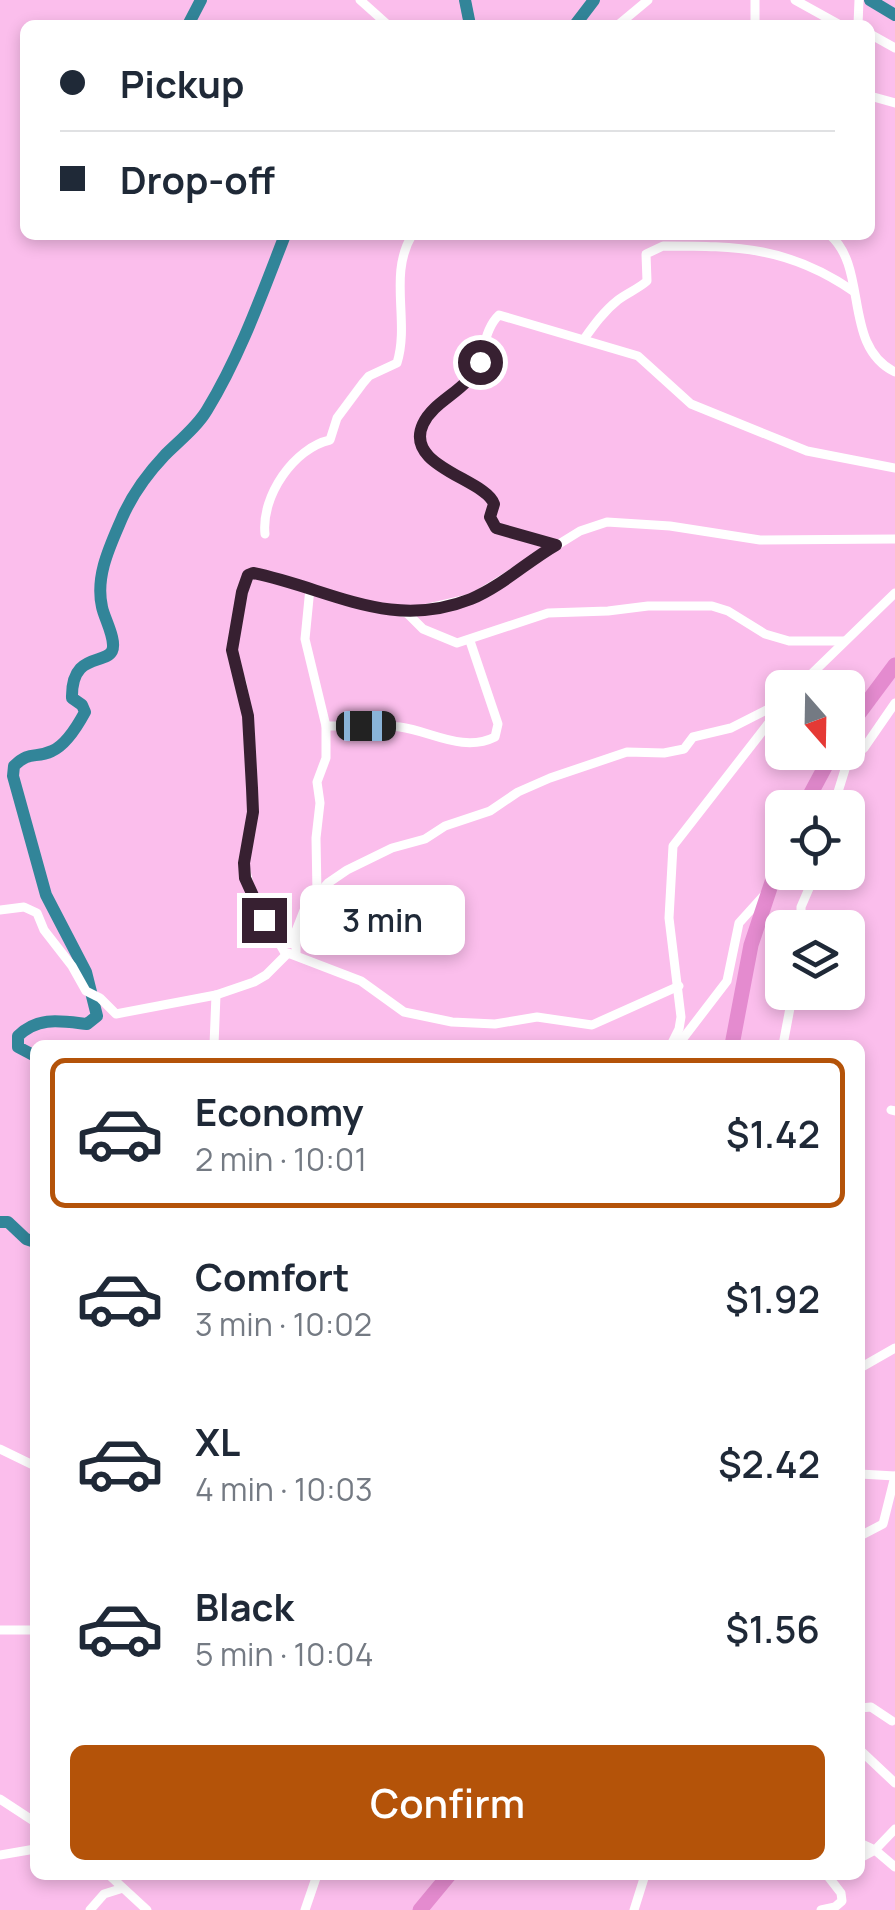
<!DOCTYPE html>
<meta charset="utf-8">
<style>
:root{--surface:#fff;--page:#f2f2f3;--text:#1f2937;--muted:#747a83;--line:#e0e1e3;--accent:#b45309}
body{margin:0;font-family:Manrope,sans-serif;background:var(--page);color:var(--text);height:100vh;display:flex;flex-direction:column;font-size:38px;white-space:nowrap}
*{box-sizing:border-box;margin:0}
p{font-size:32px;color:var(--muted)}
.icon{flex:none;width:55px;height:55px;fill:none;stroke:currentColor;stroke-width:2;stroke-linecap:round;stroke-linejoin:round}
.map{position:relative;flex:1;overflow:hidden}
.panel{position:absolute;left:30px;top:1040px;width:835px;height:840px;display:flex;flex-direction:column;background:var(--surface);border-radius:15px;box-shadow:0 5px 15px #0003}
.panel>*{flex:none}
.guide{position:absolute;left:20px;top:20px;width:855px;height:220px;border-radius:15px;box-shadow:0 5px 15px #0003;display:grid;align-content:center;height:220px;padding:0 40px;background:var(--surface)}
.needle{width:65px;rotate:160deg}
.tools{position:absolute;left:765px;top:670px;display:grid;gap:20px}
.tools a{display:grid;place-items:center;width:100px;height:100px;border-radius:15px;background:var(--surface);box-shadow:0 5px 15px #0003;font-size:50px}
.end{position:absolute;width:45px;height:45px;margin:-22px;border:12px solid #372031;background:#fff;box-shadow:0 0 0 5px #fff}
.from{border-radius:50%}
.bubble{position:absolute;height:70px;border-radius:15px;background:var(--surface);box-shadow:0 5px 15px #0003;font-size:32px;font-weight:600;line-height:70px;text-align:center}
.car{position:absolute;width:30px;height:60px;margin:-30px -15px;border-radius:12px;box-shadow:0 0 8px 2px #0007;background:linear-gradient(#222 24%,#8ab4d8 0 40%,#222 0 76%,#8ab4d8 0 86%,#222 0)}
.guide b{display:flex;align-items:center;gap:35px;height:95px;font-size:38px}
.guide b+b{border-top:2px solid var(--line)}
.guide i{width:25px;height:25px;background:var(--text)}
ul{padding:18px 0 0;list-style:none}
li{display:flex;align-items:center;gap:30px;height:150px;margin:0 20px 15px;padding:0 20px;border:5px solid transparent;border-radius:15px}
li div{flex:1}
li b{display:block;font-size:38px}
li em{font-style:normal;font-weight:600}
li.on{border-color:var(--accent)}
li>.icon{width:90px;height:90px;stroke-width:1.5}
.primary-button{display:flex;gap:20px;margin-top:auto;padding:20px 40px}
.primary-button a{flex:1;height:115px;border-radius:15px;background:var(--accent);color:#fff;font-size:40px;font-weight:600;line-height:115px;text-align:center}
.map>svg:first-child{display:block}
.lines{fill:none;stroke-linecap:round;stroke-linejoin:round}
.river{stroke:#328599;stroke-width:12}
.street{stroke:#fff;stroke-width:9}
.highway{stroke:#e48bcf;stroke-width:15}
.route{stroke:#372031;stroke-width:12}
</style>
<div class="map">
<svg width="895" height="1910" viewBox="0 0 895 1910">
<rect width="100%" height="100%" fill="#fbbeec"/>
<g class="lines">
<g class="river">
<path d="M465 0 470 25"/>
<path d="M870 0 895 15"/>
<path d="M188 25 201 0"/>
<path d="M575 25 594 0"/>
<path d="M35 1056 18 1047V1036C38 1016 61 1021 87 1024L97 1016 86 972 46 895 13 776 14 766C30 750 35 759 52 751 66 745 78 725 85 712L82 705 72 698C71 652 105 665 112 651 117 640 104 618 102 607 95 576 110 546 122 518 132 495 148 473 165 455 179 441 197 427 207 410 240 356 262 294 285 235"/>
<path d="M0 1222H8L26 1239 35 1242"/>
</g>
<g class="street">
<path d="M360 0 388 25"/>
<path d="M755 0V25"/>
<path d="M795 0 840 25"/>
<path d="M618 25 648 0"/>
<path d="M858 25 859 0"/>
<path d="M870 34 895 48"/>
<path d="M870 96 895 103"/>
<path d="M830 235C869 269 842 346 895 372"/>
<path d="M584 339C594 325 604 311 618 300 627 293 638 289 647 281L646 254 663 246C739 246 789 247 853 291"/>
<path d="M265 534C261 496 294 448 330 440L337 418 363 383 369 376 397 363C410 321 388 275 412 235"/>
<path d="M556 545 496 528 490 517 494 503C486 479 399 465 424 423 436 403 456 395 469 378 485 360 482 331 499 315L638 356 691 404 807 451 895 468"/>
<path d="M310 588 305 639 326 726V758L317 782 320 803 316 838 317 893"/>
<path d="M407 613 423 629 457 643 548 613 608 611 648 606H712L728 611 765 634 789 641H844"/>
<path d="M797 688 895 593"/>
<path d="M326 726C350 726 376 724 400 727 431 731 463 753 495 737L498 724 470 641"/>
<path d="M833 808 847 763 864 748 895 703"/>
<path d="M0 910 24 907 37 913 44 930 72 966 86 991 100 998 116 1014 216 995 254 982 266 975 288 953 361 981 404 1012 452 1022 495 1024 537 1017 592 1025 679 986"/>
<path d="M801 928V907L816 872"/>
<path d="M285 953 252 896 244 863 253 812 252 788 248 715 242 683 233 659V644L242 592 249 575 260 574 362 605 407 613 472 598 580 531 607 522 670 526 760 540 895 539"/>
<path d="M296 953V931L305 908 328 883 347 870 392 848 425 839 445 826 490 811 518 792 550 778 627 752 664 753 684 749 693 737 731 728 782 702"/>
<path d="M214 1045 216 995"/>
<path d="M671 1045 679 1029 681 1017 669 918 673 846 782 706"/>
<path d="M678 1045 727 981 739 923 767 892"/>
<path d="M783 1045 793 992"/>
<path d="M891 1110 895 1111"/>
<path d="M860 1368 895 1348"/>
<path d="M0 1449 35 1466"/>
<path d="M860 1474 895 1476"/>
<path d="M860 1536 883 1524 895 1476"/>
<path d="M0 1630H35"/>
<path d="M860 1708 871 1707 892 1721"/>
<path d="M860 1750 895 1783"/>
<path d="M0 1799 35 1822"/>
<path d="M860 1843 875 1850 895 1867"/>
<path d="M0 1855 35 1849"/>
<path d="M860 1858 875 1850 895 1829"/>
<path d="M109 1875 147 1910"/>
<path d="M90 1910 104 1894 120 1889"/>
<path d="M305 1910 317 1875"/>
<path d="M634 1910 645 1875"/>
<path d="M821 1910 835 1907 842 1901 841 1893 827 1875"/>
</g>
<g class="highway">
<path d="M848 728 895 665"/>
<path d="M803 808 833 752"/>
<path d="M732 1045 751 945 782 852"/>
<path d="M420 1910 449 1875"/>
</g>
</g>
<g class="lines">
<path class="route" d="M264 920 245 878 244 863 253 812 252 788 248 716 232 650 242 592 248 575 253 573C331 589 390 631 471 599 502 586 528 561 556 545L496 528 490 517 494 504C486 479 403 467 423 424 432 405 453 396 467 381 472 376 476 368 480 362"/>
</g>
</svg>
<div class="tools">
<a><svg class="needle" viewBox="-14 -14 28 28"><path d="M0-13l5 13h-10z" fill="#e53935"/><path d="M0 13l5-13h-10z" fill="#747a83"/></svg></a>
<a><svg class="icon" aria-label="locate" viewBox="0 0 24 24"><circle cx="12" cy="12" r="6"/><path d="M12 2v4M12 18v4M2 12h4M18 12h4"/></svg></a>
<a><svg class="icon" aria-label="layers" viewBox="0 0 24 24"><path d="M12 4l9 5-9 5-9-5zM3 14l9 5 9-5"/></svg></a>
</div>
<i class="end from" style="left:480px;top:362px"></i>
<i class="end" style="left:264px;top:920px"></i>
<div class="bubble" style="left:300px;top:885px;width:165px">3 min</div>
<i class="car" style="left:366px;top:726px;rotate:90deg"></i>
<div class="guide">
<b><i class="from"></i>Pickup</b>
<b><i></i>Drop-off</b>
</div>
<section class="panel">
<ul>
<li class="on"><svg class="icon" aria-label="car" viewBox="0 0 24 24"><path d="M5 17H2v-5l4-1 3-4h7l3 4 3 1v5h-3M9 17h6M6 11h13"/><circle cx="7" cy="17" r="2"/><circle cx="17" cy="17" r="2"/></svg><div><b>Economy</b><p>2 min · 10:01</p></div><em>$1.42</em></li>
<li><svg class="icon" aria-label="car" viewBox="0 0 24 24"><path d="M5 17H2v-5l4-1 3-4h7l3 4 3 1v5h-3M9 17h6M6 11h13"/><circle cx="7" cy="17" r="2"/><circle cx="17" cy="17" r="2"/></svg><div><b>Comfort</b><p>3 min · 10:02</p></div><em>$1.92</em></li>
<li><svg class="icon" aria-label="car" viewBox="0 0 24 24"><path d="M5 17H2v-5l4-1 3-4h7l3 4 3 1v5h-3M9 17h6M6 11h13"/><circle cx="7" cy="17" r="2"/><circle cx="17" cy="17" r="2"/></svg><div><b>XL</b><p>4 min · 10:03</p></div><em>$2.42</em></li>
<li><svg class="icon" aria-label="car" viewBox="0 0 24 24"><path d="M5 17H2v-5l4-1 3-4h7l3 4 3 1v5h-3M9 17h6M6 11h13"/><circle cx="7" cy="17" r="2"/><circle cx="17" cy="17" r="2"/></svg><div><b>Black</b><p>5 min · 10:04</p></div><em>$1.56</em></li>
</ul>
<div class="primary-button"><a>Confirm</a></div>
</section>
</div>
